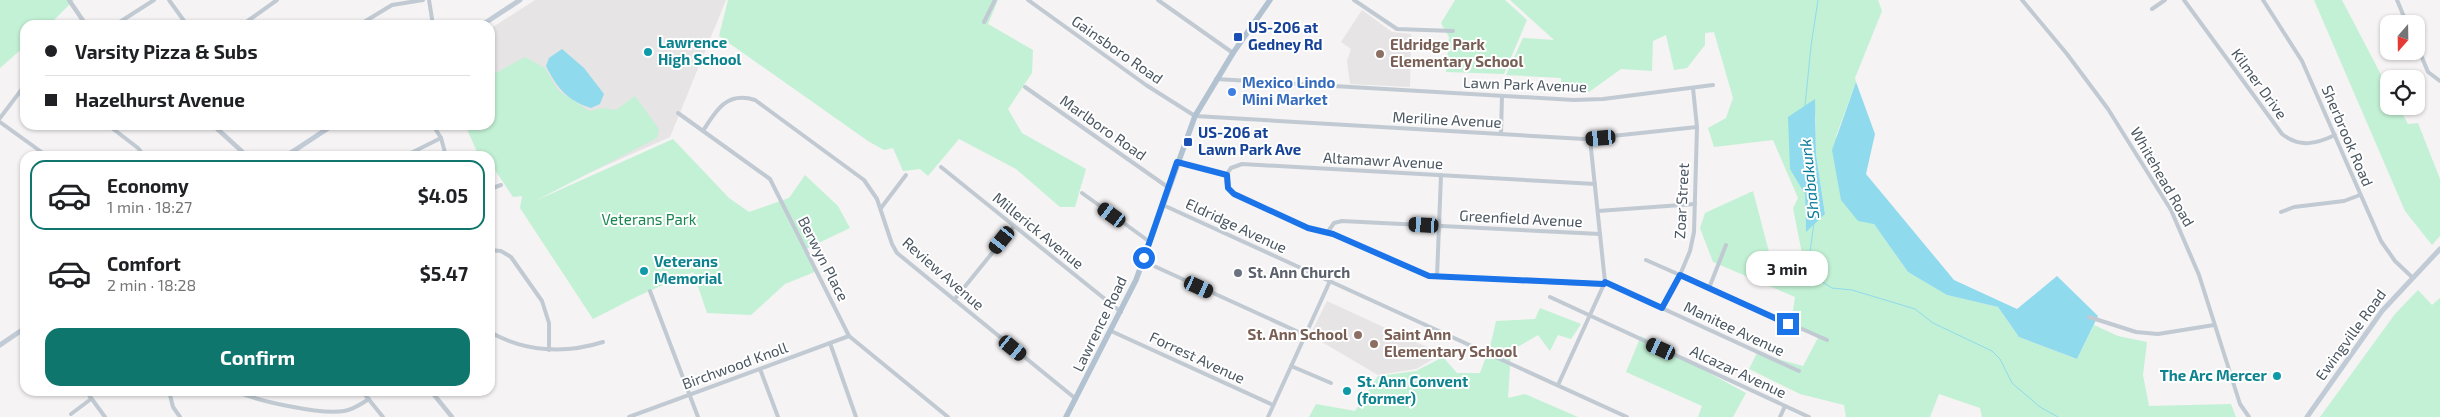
<!DOCTYPE html>
<meta charset="utf-8">
<style>
:root{--surface:#fff;--page:#f6f6f6;--text:#202124;--muted:#757577;--line:#e0e0e0;--accent:#0f766e}
body{margin:0;font-family:"Exo 2",sans-serif;background:var(--page);color:var(--text);height:100vh;display:flex;flex-direction:column;font-size:19px;white-space:nowrap}
*{box-sizing:border-box;margin:0}
p{font-size:16px;color:var(--muted)}
.icon{flex:none;width:28px;height:28px;fill:none;stroke:currentColor;stroke-width:2;stroke-linecap:round;stroke-linejoin:round}
.map{position:relative;flex:1;overflow:hidden}
.details{position:absolute;left:20px;top:151px;width:475px;height:245px;display:flex;flex-direction:column;background:var(--surface);border-radius:15px;box-shadow:0 1px 4px #0004}
.details>*{flex:none}
.top-card{position:absolute;left:20px;top:20px;width:475px;height:110px;border-radius:15px;box-shadow:0 1px 4px #0004;display:grid;align-content:center;height:110px;padding:0 25px;background:var(--surface)}
.needle{width:32px;rotate:200deg}
.controls{position:absolute;left:2380px;top:15px;display:grid;gap:10px}
.controls a{display:grid;place-items:center;width:45px;height:45px;border-radius:10px;background:var(--surface);box-shadow:0 1px 4px #0004;font-size:25px}
.end{position:absolute;width:22px;height:22px;margin:-11px;border:6px solid #1a73e8;background:#fff;box-shadow:0 0 0 2px #fff}
.from{border-radius:50%}
.bubble{position:absolute;height:35px;border-radius:15px;background:var(--surface);box-shadow:0 1px 4px #0004;font-size:16px;font-weight:700;line-height:35px;text-align:center}
.car{position:absolute;width:15px;height:30px;margin:-15px -8px;border-radius:6px;box-shadow:0 0 4px 1px #0007;background:linear-gradient(#222 24%,#8ab4d8 0 40%,#222 0 76%,#8ab4d8 0 86%,#222 0)}
.top-card b{display:flex;align-items:center;gap:18px;height:48px;font-size:19px}
.top-card b+b{border-top:1px solid var(--line)}
.top-card i{width:12px;height:12px;background:var(--text)}
ul{padding:9px 0 0;list-style:none}
li{display:flex;align-items:center;gap:15px;height:70px;margin:0 10px 8px;padding:0 15px;border:2px solid transparent;border-radius:15px}
li div{flex:1}
li b{display:block;font-size:19px}
li em{font-style:normal;font-weight:700}
li.current{border-color:var(--accent)}
li>.icon{width:45px;height:45px;stroke-width:1.5}
.button{display:flex;gap:10px;margin-top:auto;padding:10px 25px}
.button a{flex:1;height:58px;border-radius:15px;background:var(--accent);color:#fff;font-size:20px;font-weight:700;line-height:58px;text-align:center}
.map>svg:first-child{display:block}
.education{fill:#e6e4e5}
.green{fill:#c3f1d5;fill-rule:evenodd}
.water{fill:#90daee}
.lines{fill:none;stroke-linecap:round;stroke-linejoin:round}
.stream{stroke:#90daee;stroke-width:1}
.minor{stroke:#c1cad2;stroke-width:4}
.tertiary{stroke:#c1cad2;stroke-width:4.5}
.secondary{stroke:#c1cbd6;stroke-width:5}
.primary{stroke:#b3c2d1;stroke-width:5.5}
.route{stroke:#1a73e8;stroke-width:6}
.transit-dot{fill:#1a4fb4;stroke:#fff;stroke-width:2}
.culture-dot{fill:#0f9aa8;stroke:#fff;stroke-width:2}
.education-dot{fill:#8d6e63;stroke:#fff;stroke-width:2}
.shop-dot{fill:#3f7fe0;stroke:#fff;stroke-width:2}
.worship-dot{fill:#6b7280;stroke:#fff;stroke-width:2}
.labels{text-anchor:middle;stroke-width:4;stroke-linejoin:round;paint-order:stroke}
.transit-label{font-size:15px;font-weight:bold;fill:#164399;stroke:#fff;text-anchor:start}
.culture-label{font-size:15px;font-weight:bold;fill:#0d838f;stroke:#fff;text-anchor:start}
.education-label{font-size:15px;font-weight:bold;fill:#785e54;stroke:#fff;text-anchor:start}
.street-label{font-size:15px;fill:#4a5661;stroke:#fff}
.shop-label{font-size:15px;font-weight:bold;fill:#366cbe;stroke:#fff;text-anchor:start}
.park-label{font-size:15px;fill:#17864f;stroke:#fff}
.worship-label{font-size:15px;font-weight:bold;fill:#5b616d;stroke:#fff;text-anchor:start}
.water-label{font-size:16px;font-style:italic;fill:#0c7c9b;stroke:#fff}
</style>
<div class="map">
<svg width="2440" height="417" viewBox="0 0 2440 417">
<rect width="100%" height="100%" fill="#f5f3f3"/>
<g class="education">
<path d="M535 0H726L670 137 542 194 490 125V29Z"/>
<path d="M1362 10 1392 32 1411 34 1410 87 1350 84 1347 61 1351 49 1341 42Z"/>
<path d="M1327 301 1442 354 1416 369 1378 375 1310 335Z"/>
</g>
<g class="green">
<path d="M0 0H74L49 25H25V46L0 68Z"/>
<path d="M728 0H998L988 24 1033 50 1032 73 1008 109 1022 133 1086 169 1075 207H1060L1016 169 959 139 928 176 920 169 903 171 893 148 884 150 868 141 719 36Z"/>
<path d="M1455 0H1505L1527 20 1504 74 1446 72 1449 37 1441 23Z"/>
<path d="M1510 0H1878L1882 11 1855 78 1856 82 1836 136 1874 224 1908 272 1947 295 1998 307 2019 337 2077 359 2094 325 2118 336 2147 342 2143 375 2149 406 2231 404 2236 417H1982L1980 408 1939 394 1930 417H1846L1844 405 1800 394 1749 369 1757 353 1803 366 1819 336 1791 323 1795 297 1713 262 1700 228 1705 213 1753 191 1769 252H1784L1786 269 1804 264 1793 208 1798 198 1773 140 1714 147 1708 128 1726 118 1733 98 1714 32 1705 33V45L1687 68 1674 70 1666 35 1653 41 1652 71 1621 69 1589 92 1561 88V78L1506 75 1523 38 1554 40ZM1816 111V154L1825 213 1806 231 1805 194Z"/>
<path d="M2314 0H2342L2389 90V106H2398L2408 124 2418 123 2440 179V236L2432 245 2405 211Z"/>
<path d="M525 57 545 68 558 90 589 111 603 108 616 110 635 96 659 129 657 138 535 201 673 139 729 198 749 212 789 198 805 175 838 206 850 228 806 249 817 271 785 284 751 315 707 313 693 272 638 296 593 319 520 208 522 196 513 197 493 167 490 168V156H479L465 125H490V76Z"/>
<path d="M2418 290 2432 305 2440 298V417H2320L2395 314Z"/>
<path d="M1540 308 1581 324 1571 339 1558 335 1550 351 1538 335 1511 351 1508 398 1525 394 1578 417H1309L1316 404 1355 411 1378 376 1416 371 1443 357 1457 373H1480L1491 343 1496 321 1535 319Z"/>
<path d="M1641 336 1746 393 1733 417H1698L1702 406 1626 372Z"/>
</g>
<g class="water">
<path d="M562 49 584 68 604 94 600 104 591 108C567 101 556 86 546 66L549 58Z"/>
<path d="M1856 82 1875 134 1866 174 1954 280 2017 309 2057 276 2098 316 2077 359 2019 337 1998 307 1947 295 1908 272 1874 224 1858 221 1841 200 1832 150Z"/>
<path d="M1815 99 1816 154 1825 214 1806 232 1805 194 1790 169 1788 117Z"/>
</g>
<g class="lines">
<g class="stream">
<path d="M1805 106 1811 46 1818 0"/>
<path d="M1814 223 1808 266 1813 276 1832 288 1852 290 1915 309 1933 323 1992 351 2000 359 2012 383 2040 407 2058 417"/>
</g>
<g class="minor">
<path d="M169 0 187 25"/>
<path d="M429 0 433 25"/>
<path d="M1028 0 1146 85 1195 116 1584 139 1697 127"/>
<path d="M1158 0 1233 53"/>
<path d="M1354 0 1397 29 1453 31"/>
<path d="M2022 0 2067 54 2108 109 2171 210 2199 275 2240 404 2249 417"/>
<path d="M2184 0 2282 134C2300 148 2316 144 2335 135"/>
<path d="M2263 0 2302 61 2381 241 2395 261 2413 278"/>
<path d="M2397 0 2407 24"/>
<path d="M2152 9 2165 0"/>
<path d="M984 22 995 0"/>
<path d="M115 25 154 0"/>
<path d="M242 25 277 0"/>
<path d="M359 25 392 5 423 0"/>
<path d="M2416 43 2428 72 2440 81"/>
<path d="M1216 79 1574 100 1603 99 1713 85"/>
<path d="M1025 87 1169 188"/>
<path d="M678 113 770 179 849 336 948 417"/>
<path d="M0 118 25 85"/>
<path d="M0 122 47 156"/>
<path d="M108 125 138 148 144 156"/>
<path d="M433 125 441 138 446 156"/>
<path d="M703 131C716 110 727 91 755 100L864 180 877 199 892 244 897 253 1076 399"/>
<path d="M1501 134 1502 96"/>
<path d="M405 156 441 138"/>
<path d="M1178 162 1227 175"/>
<path d="M941 167 1121 312"/>
<path d="M1595 184 1242 164 1231 168C1224 177 1225 186 1233 194L1308 228 1333 234 1429 276 1604 285"/>
<path d="M490 189 501 185"/>
<path d="M1082 193 1150 242"/>
<path d="M1163 205 1627 417"/>
<path d="M881 208 906 175"/>
<path d="M1598 211 1695 204"/>
<path d="M2281 212 2294 207 2344 201 2360 195"/>
<path d="M1327 233 1334 223 1342 221 1600 234"/>
<path d="M490 250 501 251 511 257 542 301 549 323V350"/>
<path d="M1646 260 1827 340"/>
<path d="M1143 261 1305 335"/>
<path d="M1437 277 1441 175"/>
<path d="M1605 282 1799 371"/>
<path d="M1709 288 1726 245"/>
<path d="M650 291 698 417"/>
<path d="M1550 297 1809 417"/>
<path d="M954 300 1014 226"/>
<path d="M1662 308 1680 275 1690 251 1694 232 1697 127 1693 88"/>
<path d="M2089 317 2136 332 2158 334 2214 325"/>
<path d="M1111 331 1273 405"/>
<path d="M490 332C525 352 565 354 603 342"/>
<path d="M830 343 856 417"/>
<path d="M1291 366 1331 383"/>
<path d="M760 369 778 417"/>
<path d="M1558 385 1605 282 1590 139"/>
<path d="M86 391 105 417"/>
<path d="M169 391 173 407 180 417"/>
<path d="M236 391C256 401 322 415 344 411 353 410 361 404 369 399"/>
<path d="M362 391 383 417"/>
<path d="M71 414 91 399"/>
<path d="M629 417 849 336"/>
<path d="M1268 417 1330 281"/>
<path d="M1780 417 1785 406"/>
</g>
<g class="tertiary">
<path d="M69 0 86 25"/>
<path d="M213 125 247 156"/>
<path d="M431 391 452 417"/>
</g>
<g class="secondary">
<path d="M482 25 520 0"/>
<path d="M286 156 333 125"/>
<path d="M0 345 25 328"/>
<path d="M2307 417 2382 311 2440 249"/>
</g>
<path class="primary" d="M1066 417 1136 280 1195 116 1233 53 1270 0"/>
</g>
<g class="lines">
<path class="route" d="M1144 258 1177 162 1227 175 1228 188 1234 194 1308 228 1333 234 1429 276 1604 284 1605 282 1662 308 1680 275 1788 324"/>
</g>
<g class="transit-dot">
<rect x="1233" y="32" width="10" height="10" rx="2.5"/>
<rect x="1183" y="137" width="10" height="10" rx="2.5"/>
</g>
<g class="culture-dot">
<circle cx="648" cy="52" r="5"/>
<circle cx="644" cy="271" r="5"/>
<circle cx="2277" cy="376" r="5"/>
<circle cx="1347" cy="391" r="5"/>
</g>
<g class="education-dot">
<circle cx="1380" cy="54" r="5"/>
<circle cx="1358" cy="335" r="5"/>
<circle cx="1374" cy="344" r="5"/>
</g>
<circle class="shop-dot" cx="1232" cy="92" r="5"/>
<circle class="worship-dot" cx="1238" cy="273" r="5"/>
<g class="labels">
<g class="transit-label">
<text x="1248" y="33">US-206 at<tspan x="1248" dy="17">Gedney Rd</tspan></text>
<text x="1198" y="138">US-206 at<tspan x="1198" dy="17">Lawn Park Ave</tspan></text>
</g>
<g class="culture-label">
<text x="658" y="48">Lawrence<tspan x="658" dy="17">High School</tspan></text>
<text x="654" y="267">Veterans<tspan x="654" dy="17">Memorial</tspan></text>
<text x="2267" y="381" text-anchor="end">The Arc Mercer</text>
<text x="1357" y="387">St. Ann Convent<tspan x="1357" dy="17">(former)</tspan></text>
</g>
<g class="education-label">
<text x="1390" y="50">Eldridge Park<tspan x="1390" dy="17">Elementary School</tspan></text>
<text x="1348" y="340" text-anchor="end">St. Ann School</text>
<text x="1384" y="340">Saint Ann<tspan x="1384" dy="17">Elementary School</tspan></text>
</g>
<g class="street-label">
<text transform="translate(1117 50) rotate(35)" y="5">Gainsboro Road</text>
<text transform="translate(2259 84) rotate(54)" y="5">Kilmer Drive</text>
<text transform="translate(1525 85) rotate(2)" y="5">Lawn Park Avenue</text>
<text transform="translate(1447 120) rotate(3)" y="5">Meriline Avenue</text>
<text transform="translate(1103 128) rotate(35)" y="5">Marlboro Road</text>
<text transform="translate(2347 136) rotate(67)" y="5">Sherbrook Road</text>
<text transform="translate(1383 161) rotate(3)" y="5">Altamawr Avenue</text>
<text transform="translate(2162 177) rotate(60)" y="5">Whitehead Road</text>
<text transform="translate(1682 201) rotate(-87)" y="5">Zoar Street</text>
<text transform="translate(1521 219) rotate(3)" y="5">Greenfield Avenue</text>
<text transform="translate(1236 226) rotate(25)" y="5">Eldridge Avenue</text>
<text transform="translate(1038 231) rotate(39)" y="5">Millerick Avenue</text>
<text transform="translate(823 259) rotate(63)" y="5">Berwyn Place</text>
<text transform="translate(943 274) rotate(41)" y="5">Review Avenue</text>
<text transform="translate(1100 324) rotate(-64)" y="5">Lawrence Road</text>
<text transform="translate(1734 329) rotate(25)" y="5">Manitee Avenue</text>
<text transform="translate(2351 335) rotate(-54)" y="5">Ewingville Road</text>
<text transform="translate(1197 358) rotate(25)" y="5">Forrest Avenue</text>
<text transform="translate(735 366) rotate(-20)" y="5">Birchwood Knoll</text>
<text transform="translate(1738 372) rotate(25)" y="5">Alcazar Avenue</text>
</g>
<g class="shop-label">
<text x="1242" y="88">Mexico Lindo<tspan x="1242" dy="17">Mini Market</tspan></text>
</g>
<g class="park-label">
<text x="649" y="225">Veterans Park</text>
</g>
<g class="worship-label">
<text x="1248" y="278">St. Ann Church</text>
</g>
<g class="water-label">
<text transform="translate(1809 179) rotate(-96)" y="6">Shabakunk</text>
</g>
</g>
</svg>
<div class="controls">
<a><svg class="needle" viewBox="-14 -14 28 28"><path d="M0-13l5 13h-10z" fill="#e53935"/><path d="M0 13l5-13h-10z" fill="#757577"/></svg></a>
<a><svg class="icon" aria-label="locate" viewBox="0 0 24 24"><circle cx="12" cy="12" r="6"/><path d="M12 2v4M12 18v4M2 12h4M18 12h4"/></svg></a>
</div>
<i class="end from" style="left:1144px;top:258px"></i>
<i class="end" style="left:1788px;top:324px"></i>
<div class="bubble" style="left:1746px;top:251px;width:82px">3 min</div>
<i class="car" style="left:1601px;top:138px;rotate:265deg"></i>
<i class="car" style="left:1112px;top:215px;rotate:306deg"></i>
<i class="car" style="left:1424px;top:225px;rotate:273deg"></i>
<i class="car" style="left:1002px;top:240px;rotate:219deg"></i>
<i class="car" style="left:1199px;top:287px;rotate:115deg"></i>
<i class="car" style="left:1013px;top:348px;rotate:129deg"></i>
<i class="car" style="left:1661px;top:349px;rotate:295deg"></i>
<div class="top-card">
<b><i class="from"></i>Varsity Pizza &amp; Subs</b>
<b><i></i>Hazelhurst Avenue</b>
</div>
<section class="details">
<ul>
<li class="current"><svg class="icon" aria-label="car" viewBox="0 0 24 24"><path d="M5 17H2v-5l4-1 3-4h7l3 4 3 1v5h-3M9 17h6M6 11h13"/><circle cx="7" cy="17" r="2"/><circle cx="17" cy="17" r="2"/></svg><div><b>Economy</b><p>1 min · 18:27</p></div><em>$4.05</em></li>
<li><svg class="icon" aria-label="car" viewBox="0 0 24 24"><path d="M5 17H2v-5l4-1 3-4h7l3 4 3 1v5h-3M9 17h6M6 11h13"/><circle cx="7" cy="17" r="2"/><circle cx="17" cy="17" r="2"/></svg><div><b>Comfort</b><p>2 min · 18:28</p></div><em>$5.47</em></li>
</ul>
<div class="button"><a>Confirm</a></div>
</section>
</div>
